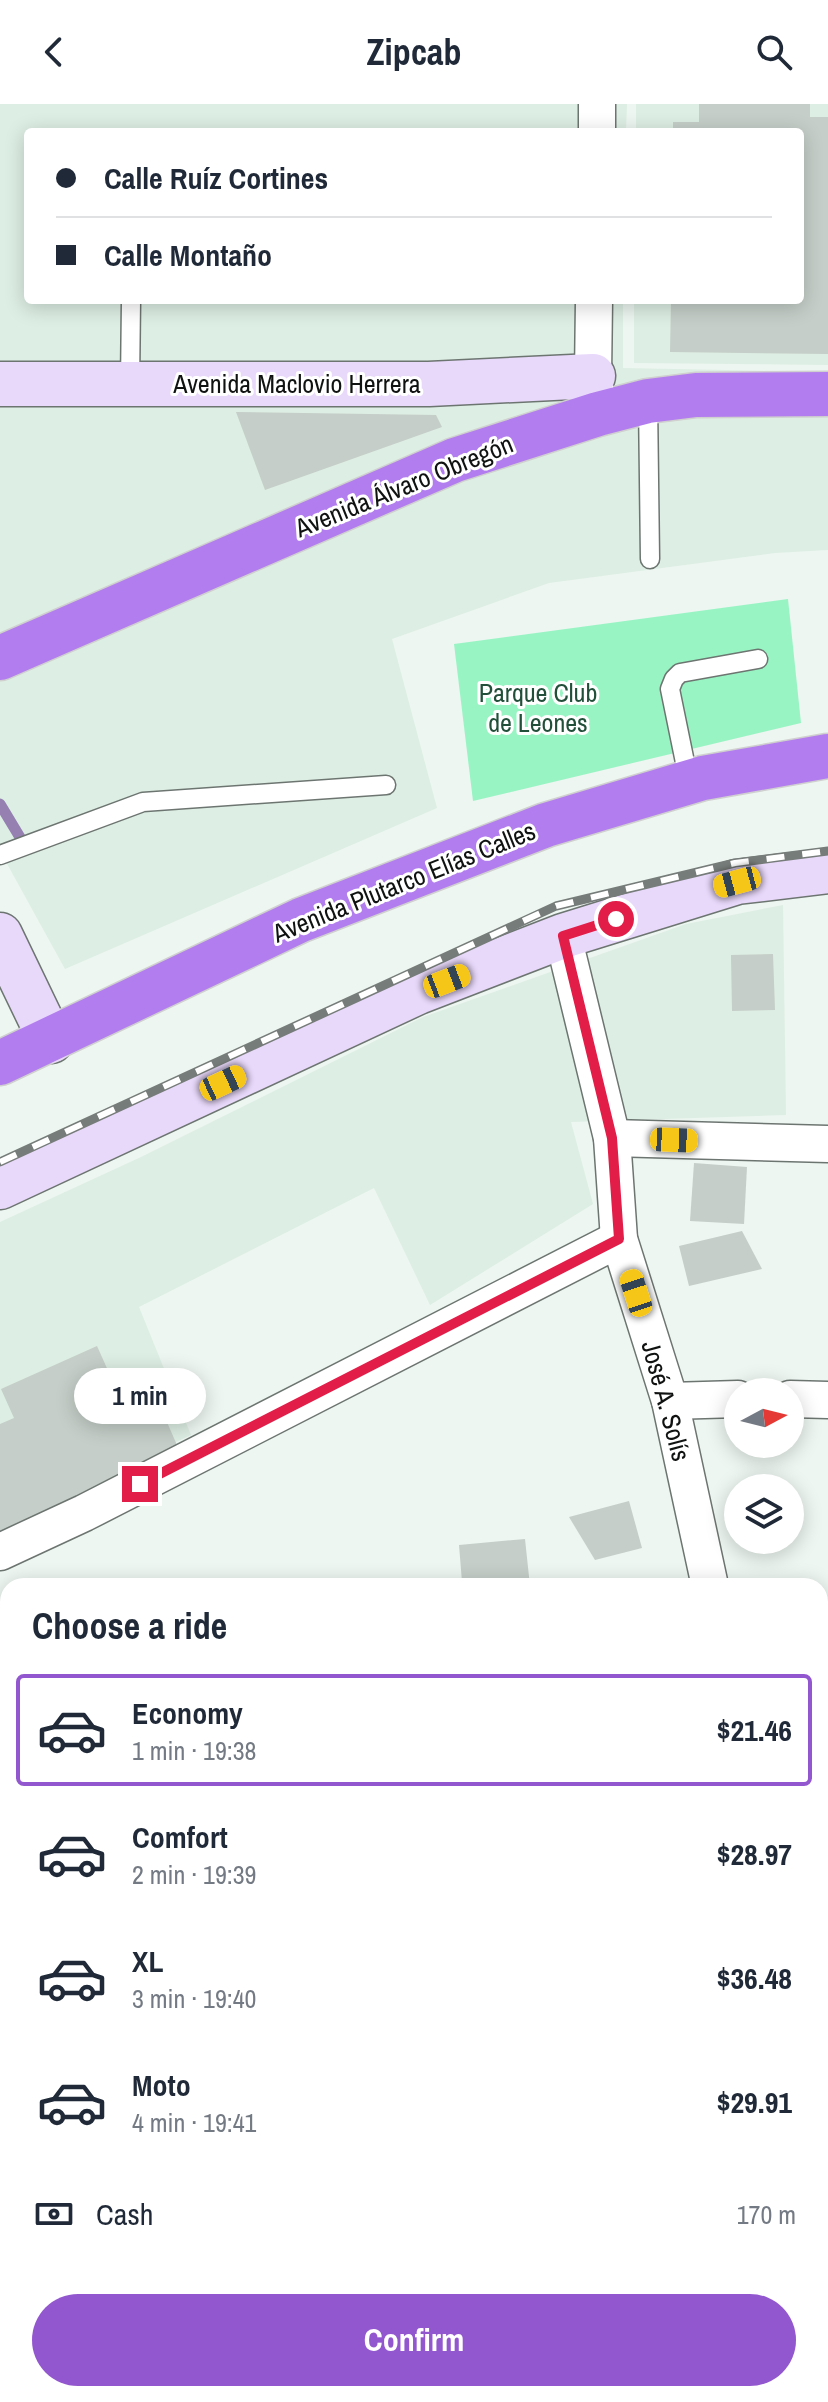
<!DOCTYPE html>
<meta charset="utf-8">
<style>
:root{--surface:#fff;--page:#f2f2f3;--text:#1f2937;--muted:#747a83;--line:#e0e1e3;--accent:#9257ce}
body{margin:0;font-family:"Archivo Narrow",sans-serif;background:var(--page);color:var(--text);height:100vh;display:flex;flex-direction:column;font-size:30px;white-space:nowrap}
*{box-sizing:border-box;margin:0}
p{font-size:26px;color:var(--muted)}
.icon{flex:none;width:44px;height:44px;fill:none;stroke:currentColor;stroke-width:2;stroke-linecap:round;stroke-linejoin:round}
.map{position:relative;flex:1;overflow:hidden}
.drawer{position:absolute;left:0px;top:1474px;width:828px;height:824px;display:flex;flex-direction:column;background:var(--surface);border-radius:24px 24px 0 0;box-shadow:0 4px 20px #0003}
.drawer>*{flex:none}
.banner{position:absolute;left:24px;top:24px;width:780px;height:176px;border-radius:8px;box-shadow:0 4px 20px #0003;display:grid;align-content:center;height:176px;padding:0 32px;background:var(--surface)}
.needle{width:52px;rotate:83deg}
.tools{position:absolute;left:724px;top:1274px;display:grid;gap:16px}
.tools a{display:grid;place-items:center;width:80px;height:80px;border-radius:50%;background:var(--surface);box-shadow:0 4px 20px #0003;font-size:40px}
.end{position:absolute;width:36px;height:36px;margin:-18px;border:10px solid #e11d48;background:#fff;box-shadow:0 0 0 4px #fff}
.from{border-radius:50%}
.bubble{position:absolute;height:56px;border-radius:28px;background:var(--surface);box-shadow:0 4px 20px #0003;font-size:26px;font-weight:700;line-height:56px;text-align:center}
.car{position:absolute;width:24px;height:48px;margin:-24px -12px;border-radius:10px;box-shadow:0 0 6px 2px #0007;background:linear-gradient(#f5c518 24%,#345 0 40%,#f5c518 0 76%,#345 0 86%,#f5c518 0)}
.banner b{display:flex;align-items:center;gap:28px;height:76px;font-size:30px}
.banner b+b{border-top:2px solid var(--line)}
.banner i{width:20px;height:20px;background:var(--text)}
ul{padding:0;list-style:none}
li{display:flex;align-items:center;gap:24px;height:112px;margin:0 16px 12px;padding:0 16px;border:4px solid transparent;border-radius:8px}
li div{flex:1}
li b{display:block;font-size:30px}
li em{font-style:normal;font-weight:700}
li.current{border-color:var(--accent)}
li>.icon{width:72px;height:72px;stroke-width:1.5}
h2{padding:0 32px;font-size:36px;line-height:96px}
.pay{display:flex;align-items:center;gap:20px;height:88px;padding:0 32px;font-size:30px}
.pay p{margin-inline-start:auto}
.primary-button{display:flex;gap:16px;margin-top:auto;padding:16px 32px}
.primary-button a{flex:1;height:92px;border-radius:48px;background:var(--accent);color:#fff;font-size:32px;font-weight:700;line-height:92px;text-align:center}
header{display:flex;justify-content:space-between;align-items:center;height:104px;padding:0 32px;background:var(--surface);font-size:36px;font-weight:700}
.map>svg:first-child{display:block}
.built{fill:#ddeee4}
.green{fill:#99f4c4}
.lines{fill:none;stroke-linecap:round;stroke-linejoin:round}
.stream{stroke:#9580b1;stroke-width:11}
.building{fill:#c5cec8}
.lane-casing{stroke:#6d7571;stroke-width:21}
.street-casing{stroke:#6d7571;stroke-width:39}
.secondary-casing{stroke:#6d7571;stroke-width:47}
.highway-casing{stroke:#cfd0cf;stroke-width:47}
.path{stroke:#8a908d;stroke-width:5;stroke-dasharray:4 4;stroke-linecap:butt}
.lane{stroke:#fff;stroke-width:18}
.street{stroke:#fff;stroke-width:36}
.secondary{stroke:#e8d8fa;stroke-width:44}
.highway{stroke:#b27dee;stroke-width:44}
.rail-casing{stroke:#767c79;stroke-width:9}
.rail{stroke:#fff;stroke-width:6;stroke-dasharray:18;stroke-linecap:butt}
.route{stroke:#e11d48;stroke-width:10}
.labels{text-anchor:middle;stroke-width:6;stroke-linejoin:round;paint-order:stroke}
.street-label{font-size:26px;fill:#0f1210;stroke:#fff}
.park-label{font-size:26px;fill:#214f39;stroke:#fff}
</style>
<header><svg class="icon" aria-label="back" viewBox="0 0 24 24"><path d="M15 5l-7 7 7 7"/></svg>Zipcab<svg class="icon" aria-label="search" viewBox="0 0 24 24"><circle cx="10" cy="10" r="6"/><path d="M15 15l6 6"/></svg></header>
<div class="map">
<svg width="828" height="2298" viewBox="0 0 828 2298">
<rect width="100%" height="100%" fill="#edf6f1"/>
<g class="built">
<path d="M0 0H627L626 28H28V196H623V264L828 268V446L775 449 549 479 392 535 437 704 65 865 0 747Z"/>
<path d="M636 0H828V261L634 259V196H800V28H636Z"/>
<path d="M783 801 786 1011 571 1018 593 1100 430 1201 374 1084 139 1203 191 1331 0 1420V1118L141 1053 423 913 686 820Z"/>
</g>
<path class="green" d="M788 495 801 619 473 697 454 540Z"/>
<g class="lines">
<path class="stream" d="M0 700 21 735"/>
</g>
<g class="building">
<path d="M699 0H810V13H828V250L670 248 671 196H800V28H673V18H699Z"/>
<path d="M236 308 436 311 442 323 265 386Z"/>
<path d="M773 850 775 906 732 907 731 851Z"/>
<path d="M694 1059 747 1063 744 1120 690 1117Z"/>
<path d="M742 1127 762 1165 689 1182 679 1142Z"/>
<path d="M97 1242 123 1300 153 1286 180 1348 0 1431V1320L14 1314 1 1285Z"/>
<path d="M629 1397 642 1444 595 1456 569 1413Z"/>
<path d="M525 1435 530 1482H485L484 1476 462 1478 459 1441Z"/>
<path d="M820 2057 828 2059V2094L820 2092Z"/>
<path d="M820 2134H828V2219H824L825 2204H820Z"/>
<path d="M828 2228V2298H779L780 2290H820V2232Z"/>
</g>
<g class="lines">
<defs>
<g id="lane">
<path d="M130 280 131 196"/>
<path d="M648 297 650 455"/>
<path d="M689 678 670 585 674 575 680 569 758 555"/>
<path d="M0 751 143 698 386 681"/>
</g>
<g id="street">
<path d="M597 28V0"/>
<path d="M594 196 593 272 597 298"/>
<path d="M563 832 612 1034 619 1135 670 1297 710 1482"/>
<path d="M612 1034 828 1040"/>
<path d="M790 1295 828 1296"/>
<path d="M670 1297 738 1295"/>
<path d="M0 1448 84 1409 619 1135"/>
<path d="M820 1559H828"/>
<path d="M0 1633 8 1648"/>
<path d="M0 1934 8 1922"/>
<path d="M0 2071 8 2128"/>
<path d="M0 2263 8 2251"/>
<path d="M595 2298 596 2290"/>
</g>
<g id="secondary">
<path d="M0 280H429L593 272"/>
<path d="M0 831 51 937"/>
<path d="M0 1083 418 888 563 832 737 778 828 767"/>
</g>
<g id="highway">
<path d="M0 554 455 356 598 310 648 297 696 291 828 290"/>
<path d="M0 959 301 816 546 721 703 674 828 652"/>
</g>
</defs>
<use href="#lane" class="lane-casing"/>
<use href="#street" class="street-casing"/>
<use href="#secondary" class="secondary-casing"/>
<use href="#highway" class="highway-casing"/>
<path class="path" d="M820 1739 828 1741"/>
<use href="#lane" class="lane"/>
<use href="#street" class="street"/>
<use href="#secondary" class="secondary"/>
<use href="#highway" class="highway"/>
<defs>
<path id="rail" d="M0 1058 556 802 735 759 828 747"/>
</defs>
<use href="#rail" class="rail-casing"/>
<use href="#rail" class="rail"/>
</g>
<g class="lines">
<path class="route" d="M140 1380 619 1135 612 1034 563 832 616 815"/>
</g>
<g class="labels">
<g class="street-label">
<text x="297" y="289">Avenida Maclovio Herrera</text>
<text transform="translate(404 382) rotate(-22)" y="9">Avenida Álvaro Obregón</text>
<text transform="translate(404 778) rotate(-22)" y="9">Avenida Plutarco Elías Calles</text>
<text transform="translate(666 1297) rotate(75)" y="9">José A. Solís</text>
</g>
<g class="park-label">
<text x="538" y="598">Parque Club<tspan x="538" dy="30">de Leones</tspan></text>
</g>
</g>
</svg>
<div class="tools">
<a><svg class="needle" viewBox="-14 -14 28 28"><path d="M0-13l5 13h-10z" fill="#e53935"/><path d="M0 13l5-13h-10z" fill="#747a83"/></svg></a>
<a><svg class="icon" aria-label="layers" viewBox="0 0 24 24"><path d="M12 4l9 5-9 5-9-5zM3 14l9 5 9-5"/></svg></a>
</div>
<i class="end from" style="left:616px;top:815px"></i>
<i class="end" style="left:140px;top:1380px"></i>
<div class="bubble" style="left:74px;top:1264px;width:132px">1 min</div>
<i class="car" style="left:737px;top:778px;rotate:255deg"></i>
<i class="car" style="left:447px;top:877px;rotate:69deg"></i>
<i class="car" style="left:223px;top:979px;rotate:65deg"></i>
<i class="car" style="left:674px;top:1036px;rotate:92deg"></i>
<i class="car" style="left:636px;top:1189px;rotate:342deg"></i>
<div class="banner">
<b><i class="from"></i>Calle Ruíz Cortines</b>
<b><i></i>Calle Montaño</b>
</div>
<section class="drawer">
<h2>Choose a ride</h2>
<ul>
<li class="current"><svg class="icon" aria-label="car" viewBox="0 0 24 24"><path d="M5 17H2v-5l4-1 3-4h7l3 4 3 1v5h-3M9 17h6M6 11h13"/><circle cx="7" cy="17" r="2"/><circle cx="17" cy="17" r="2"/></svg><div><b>Economy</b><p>1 min · 19:38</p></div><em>$21.46</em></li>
<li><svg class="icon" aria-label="car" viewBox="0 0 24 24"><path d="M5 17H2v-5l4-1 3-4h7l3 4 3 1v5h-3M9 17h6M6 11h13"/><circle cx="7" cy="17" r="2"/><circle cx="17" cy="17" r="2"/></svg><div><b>Comfort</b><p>2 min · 19:39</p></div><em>$28.97</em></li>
<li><svg class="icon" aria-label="car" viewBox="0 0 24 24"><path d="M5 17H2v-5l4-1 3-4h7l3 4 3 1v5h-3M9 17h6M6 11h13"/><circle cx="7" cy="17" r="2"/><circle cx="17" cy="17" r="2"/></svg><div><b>XL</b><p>3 min · 19:40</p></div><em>$36.48</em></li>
<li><svg class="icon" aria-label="car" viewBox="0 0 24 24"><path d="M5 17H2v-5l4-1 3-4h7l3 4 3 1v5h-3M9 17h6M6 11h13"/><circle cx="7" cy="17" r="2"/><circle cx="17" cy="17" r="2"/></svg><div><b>Moto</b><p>4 min · 19:41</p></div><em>$29.91</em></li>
</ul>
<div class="pay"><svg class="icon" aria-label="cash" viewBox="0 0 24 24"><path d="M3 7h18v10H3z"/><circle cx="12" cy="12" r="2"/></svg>Cash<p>170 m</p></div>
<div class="primary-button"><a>Confirm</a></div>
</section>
</div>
